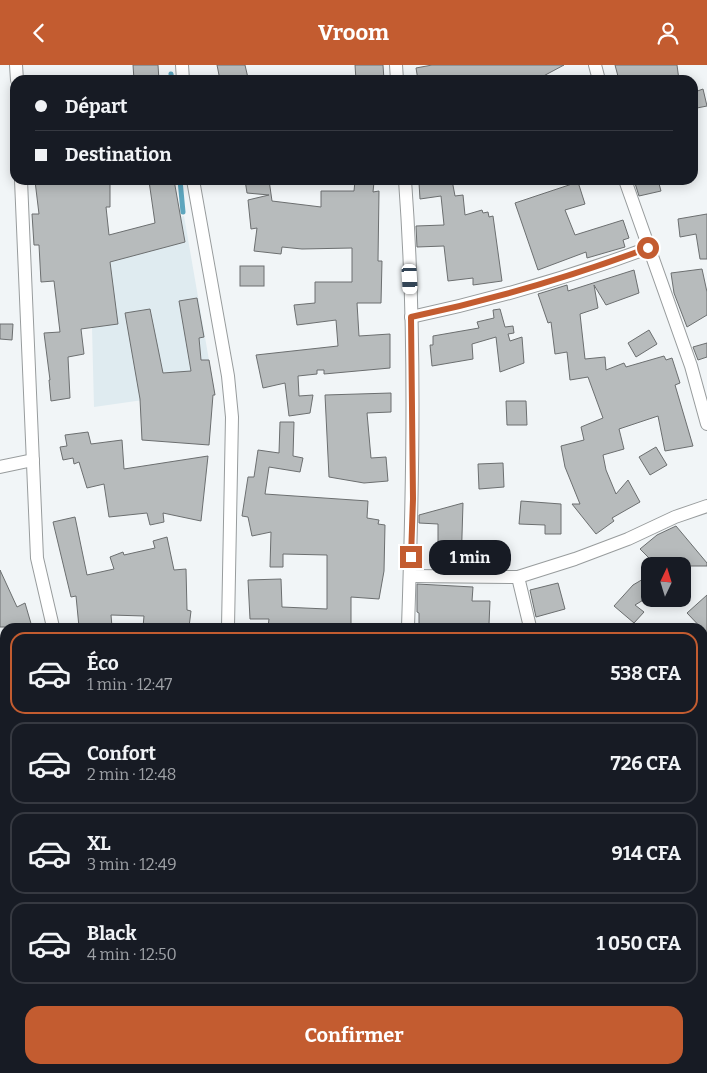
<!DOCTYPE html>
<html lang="fr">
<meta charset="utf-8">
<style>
:root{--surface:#171b24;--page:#20242c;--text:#f1f3f6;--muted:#9ea1a6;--line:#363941;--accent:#c35c30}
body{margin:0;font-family:Bitter,serif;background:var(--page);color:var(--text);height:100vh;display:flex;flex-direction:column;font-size:19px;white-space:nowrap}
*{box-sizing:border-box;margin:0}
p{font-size:16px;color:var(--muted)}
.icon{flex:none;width:28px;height:28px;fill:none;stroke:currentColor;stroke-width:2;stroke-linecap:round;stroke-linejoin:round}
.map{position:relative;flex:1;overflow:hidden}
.sheet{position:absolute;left:0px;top:558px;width:708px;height:451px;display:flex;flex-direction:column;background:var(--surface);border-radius:15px 15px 0 0;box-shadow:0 2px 12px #0003}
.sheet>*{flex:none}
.banner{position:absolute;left:10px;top:10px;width:688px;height:110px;border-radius:15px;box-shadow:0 2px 12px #0003;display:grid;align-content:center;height:110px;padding:0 25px;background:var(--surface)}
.needle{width:32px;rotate:4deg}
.controls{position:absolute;left:641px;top:492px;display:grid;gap:10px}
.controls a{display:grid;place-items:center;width:50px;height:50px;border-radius:10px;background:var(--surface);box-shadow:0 2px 12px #0003;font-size:25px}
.end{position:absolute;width:22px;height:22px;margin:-11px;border:6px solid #c35c30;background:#fff;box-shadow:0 0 0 2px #fff}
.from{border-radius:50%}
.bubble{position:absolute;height:35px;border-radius:15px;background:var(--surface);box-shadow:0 2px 12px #0003;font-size:16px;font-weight:700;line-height:35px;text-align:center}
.car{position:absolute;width:15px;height:30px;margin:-15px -8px;border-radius:6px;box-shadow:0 0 4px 1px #0007;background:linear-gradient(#fff 24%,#345 0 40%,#fff 0 76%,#345 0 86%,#fff 0)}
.banner b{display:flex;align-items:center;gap:18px;height:48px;font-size:19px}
.banner b+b{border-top:1px solid var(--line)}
.banner i{width:12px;height:12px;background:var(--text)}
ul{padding:9px 0 0;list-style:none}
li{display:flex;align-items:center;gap:15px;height:82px;margin:0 10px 8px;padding:0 15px;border:2px solid var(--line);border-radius:15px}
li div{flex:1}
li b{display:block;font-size:19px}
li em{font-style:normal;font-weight:700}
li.on{border-color:var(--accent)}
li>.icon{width:45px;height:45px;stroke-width:1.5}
.action{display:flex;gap:10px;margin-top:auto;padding:10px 25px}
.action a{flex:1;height:58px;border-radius:15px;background:var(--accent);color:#fff;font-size:20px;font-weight:700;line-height:58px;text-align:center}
header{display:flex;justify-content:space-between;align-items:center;height:65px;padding:0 25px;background:var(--accent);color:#fff;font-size:22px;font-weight:700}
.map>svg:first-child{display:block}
.built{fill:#dfebf0}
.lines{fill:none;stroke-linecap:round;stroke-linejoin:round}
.stream{stroke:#5ea6be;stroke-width:5}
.building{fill:#b7bbbc;stroke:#6c6f70}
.street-casing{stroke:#989c9d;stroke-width:14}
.street{stroke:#fff;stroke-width:12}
.route{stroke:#c35c30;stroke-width:6}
</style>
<header><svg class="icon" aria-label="back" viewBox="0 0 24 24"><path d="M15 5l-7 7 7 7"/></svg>Vroom<svg class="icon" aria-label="person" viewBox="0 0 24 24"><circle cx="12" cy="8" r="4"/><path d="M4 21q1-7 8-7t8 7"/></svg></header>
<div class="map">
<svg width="707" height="1008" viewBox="0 0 707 1008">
<rect width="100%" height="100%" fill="#f1f5f7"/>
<path class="built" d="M184 151 215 330 143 335 94 342 92 263 86 218 74 179Z"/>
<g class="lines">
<g class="stream">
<path d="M171 9 172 15"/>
<path d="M180 115 183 147"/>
</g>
</g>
<g class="building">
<path d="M133 0H158L159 15H134Z"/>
<path d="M217 0H245L248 13 220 15Z"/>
<path d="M355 0H383L384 15H356Z"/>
<path d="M432 0H564L536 15H418L416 3Z"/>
<path d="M615 0H677L679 15H619Z"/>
<path d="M703 24 707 41 692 44V28Z"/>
<path d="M110 115V142H106L109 170 155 158 149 116 174 115 185 177 110 197 118 259 81 264 84 289 68 292 70 333 51 336 49 315H50L44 268 60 267 54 216 41 217 39 180H34L32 149H39L35 116Z"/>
<path d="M245 115H269L272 136 321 142V126H354L355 116 374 117 373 127 379 126 378 196H382L381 238H357L359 271 390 269V303L324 309V305H317V309L298 311 299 331 313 330 310 348 289 351 285 318 263 323 256 290 338 281 336 255 297 260 294 240 315 238V217H352V183L302 184 282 182 281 189 254 186 257 163 251 164 248 135 269 130 247 128Z"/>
<path d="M444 115H452L455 131 463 130 465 150 482 145 483 148 488 147 489 152 493 151 502 216 473 220V213L448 216 444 181 417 182 416 161 444 160 441 131 420 134 419 118Z"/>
<path d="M634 115H658L661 126 639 131Z"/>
<path d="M578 117 585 139 565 145 575 170 623 155 629 173 623 175 625 182 587 193 586 187 538 205 515 138Z"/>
<path d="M707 149V194H700L696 169 680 172 678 154Z"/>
<rect x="240" y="201" width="24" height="20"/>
<path d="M702 204 707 227V250L687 262 674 228 671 208Z"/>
<path d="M634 205 639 228 606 240 594 220 598 243 580 249 585 294 605 292 606 305 624 298 626 302 664 291 666 295 672 293 680 318 675 320 693 381 665 386 658 351 619 364 624 384 603 390 606 405 616 429 628 415 640 437 612 453 614 456 596 469 572 439H580L565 402 561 381 584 375 581 362 603 353 588 312 570 315 567 287 555 289 551 257 548 258 538 229 567 220 568 226Z"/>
<path d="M197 233 204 272 199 273 201 295H209L215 330H213L209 380 142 375 140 334 125 248 150 244 163 308 191 306 179 236Z"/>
<path d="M500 244 505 262 513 261 514 268 508 269 510 276 522 272 524 298 500 307 496 272 472 279 473 294 432 301 430 280H433V271L479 263 477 257 494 253 493 245Z"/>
<path d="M0 259H13L12 275 0 274Z"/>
<path d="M649 265 657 279 636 292 628 278Z"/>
<path d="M707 278V292L698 295 693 282Z"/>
<path d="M391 328V347L367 348 371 393 386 392 388 416 364 418 329 412 325 330Z"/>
<path d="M506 336H526L527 360H507Z"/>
<path d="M280 357H294L293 391 303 393 300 407 269 402 265 429 368 436 367 453 379 455 378 459 385 460 384 506 379 534 351 532V562H268L269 554H250L248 515 281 514 282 542 327 544V490L283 489V502H270L271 467 252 471 248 452 242 451 248 412H254L258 385 279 388Z"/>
<path d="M88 367 91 379 122 375 124 404 208 391 201 456 163 448 164 457 150 460 147 448 109 452 104 419 87 423 79 397 74 399 73 393 63 395 60 382 67 381 65 370Z"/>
<path d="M656 382 667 400 650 410 639 392Z"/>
<path d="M503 398 504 422 479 424 478 399Z"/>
<path d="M521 436 561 439V469H545V460L519 459Z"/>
<path d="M463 438 461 503H438V459L419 458V450Z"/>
<path d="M75 452 87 510 114 504 110 492 123 487 124 490 155 483 153 476 167 472 174 505 186 504 187 545 191 546 189 562H143L144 551 111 550 112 562H79L76 531 71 532 53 457Z"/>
<path d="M676 461 707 498V501H657L640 484 657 470Z"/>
<path d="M0 505 17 542 25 538 32 562H0Z"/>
<path d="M650 510V531L635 540 644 547 634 558 614 541 633 520Z"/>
<path d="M558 518 565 544 536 552 530 525Z"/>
<path d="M417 519 473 522 472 536H490L489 559 487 560V562H419V548L417 547Z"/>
<path d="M707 530V569L687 548Z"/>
</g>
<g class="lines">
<defs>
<g id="street">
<path d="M16 0 17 15"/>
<path d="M182 0 183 15"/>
<path d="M396 0 397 15"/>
<path d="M595 0 599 15"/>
<path d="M21 115 37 493 53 562"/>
<path d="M193 115 228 311 232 352 228 562"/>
<path d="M405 115C416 264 413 413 408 562"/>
<path d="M625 115 691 301 707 359"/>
<path d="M411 252C492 235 570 212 648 183"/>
<path d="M0 402 33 395"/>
<path d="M410 511 518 512 575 494 628 474 675 452 707 441"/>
<path d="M518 512 530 562"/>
<path d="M702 782H707"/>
<path d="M702 927H707"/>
<path d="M145 1004 146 1008"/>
<path d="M416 1004V1008"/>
<path d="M582 1004 583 1008"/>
<path d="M221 1008V1004"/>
</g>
</defs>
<use href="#street" class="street-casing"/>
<use href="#street" class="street"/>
</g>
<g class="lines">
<path class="route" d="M411 492 413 434 411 252C492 235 570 212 648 183"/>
</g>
</svg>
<div class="controls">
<a><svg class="needle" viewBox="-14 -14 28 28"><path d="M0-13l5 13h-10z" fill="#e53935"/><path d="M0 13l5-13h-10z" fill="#9ea1a6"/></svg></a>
</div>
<i class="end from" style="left:648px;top:183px"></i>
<i class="end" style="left:411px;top:492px"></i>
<div class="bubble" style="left:429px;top:475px;width:82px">1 min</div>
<i class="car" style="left:410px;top:214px;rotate:177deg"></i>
<div class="banner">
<b><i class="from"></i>Départ</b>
<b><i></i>Destination</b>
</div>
<section class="sheet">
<ul>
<li class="on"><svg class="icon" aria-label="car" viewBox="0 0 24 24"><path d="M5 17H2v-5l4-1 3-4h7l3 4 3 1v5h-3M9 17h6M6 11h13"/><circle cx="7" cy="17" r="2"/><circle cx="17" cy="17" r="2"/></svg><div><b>Éco</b><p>1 min · 12:47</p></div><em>538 CFA</em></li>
<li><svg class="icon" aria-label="car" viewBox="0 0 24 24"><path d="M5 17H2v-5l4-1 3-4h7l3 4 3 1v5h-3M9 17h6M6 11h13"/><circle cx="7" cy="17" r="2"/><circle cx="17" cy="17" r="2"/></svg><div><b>Confort</b><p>2 min · 12:48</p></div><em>726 CFA</em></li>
<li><svg class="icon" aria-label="car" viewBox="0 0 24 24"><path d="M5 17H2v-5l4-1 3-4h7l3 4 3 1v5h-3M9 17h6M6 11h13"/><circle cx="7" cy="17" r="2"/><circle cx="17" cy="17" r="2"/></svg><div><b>XL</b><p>3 min · 12:49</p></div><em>914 CFA</em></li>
<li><svg class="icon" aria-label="car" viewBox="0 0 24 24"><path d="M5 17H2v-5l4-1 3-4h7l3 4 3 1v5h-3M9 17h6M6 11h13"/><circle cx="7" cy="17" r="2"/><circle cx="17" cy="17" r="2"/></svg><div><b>Black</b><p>4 min · 12:50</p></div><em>1 050 CFA</em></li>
</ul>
<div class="action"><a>Confirmer</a></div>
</section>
</div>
